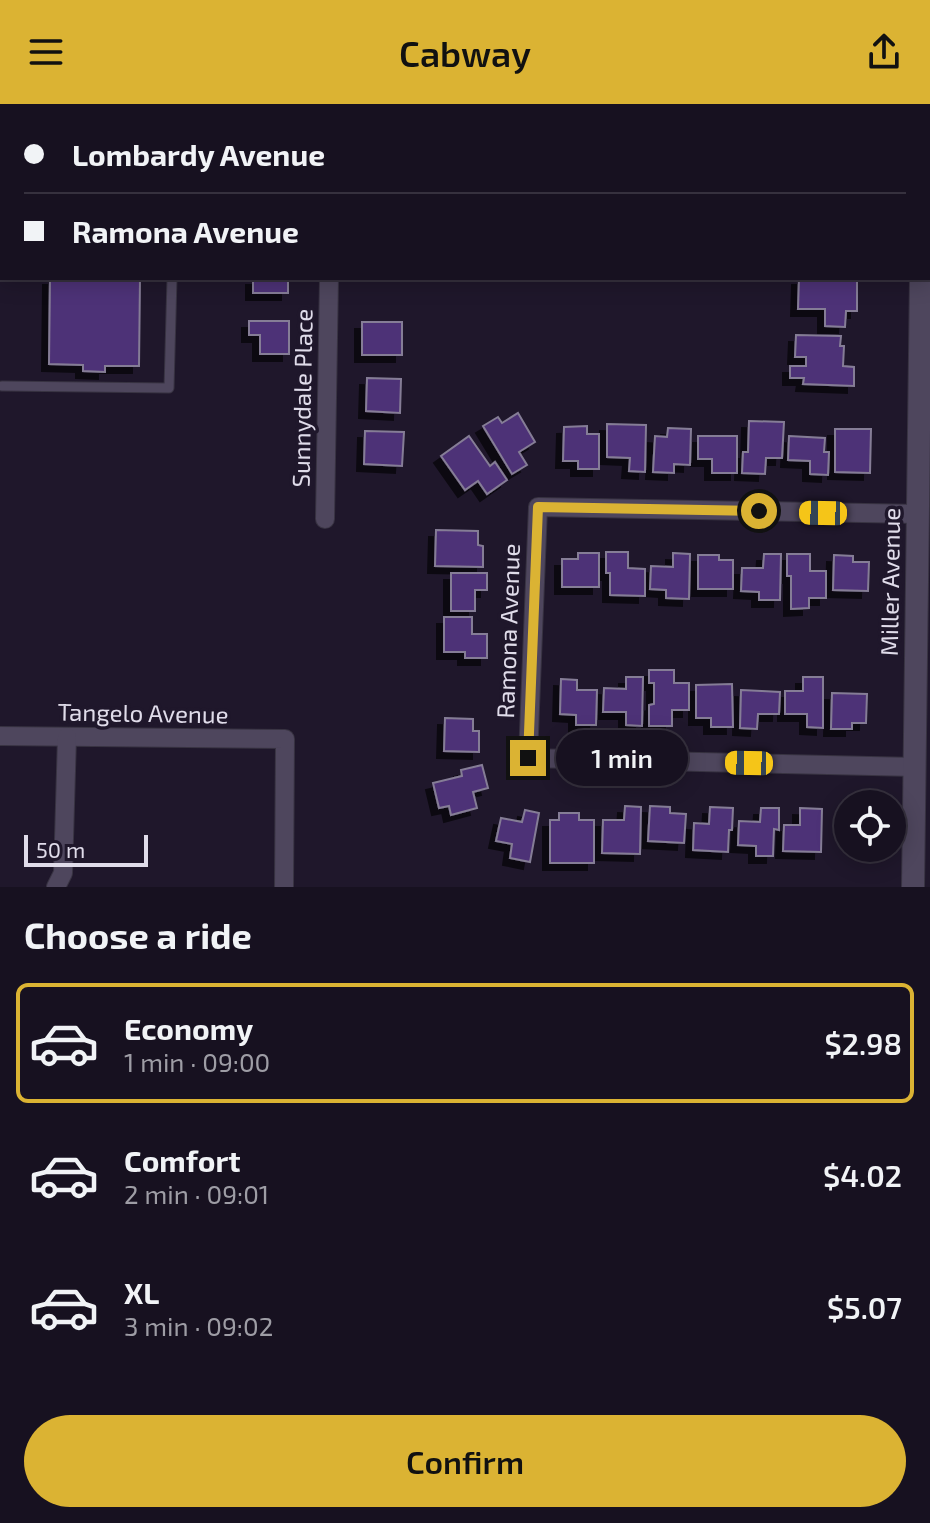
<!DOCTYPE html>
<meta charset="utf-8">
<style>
:root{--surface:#171120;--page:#241f2d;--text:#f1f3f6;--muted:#9e9da5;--line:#36313e;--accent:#dbb333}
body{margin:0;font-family:"Exo 2",sans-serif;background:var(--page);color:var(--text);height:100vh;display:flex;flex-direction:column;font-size:30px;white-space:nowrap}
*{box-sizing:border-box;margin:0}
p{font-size:26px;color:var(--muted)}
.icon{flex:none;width:44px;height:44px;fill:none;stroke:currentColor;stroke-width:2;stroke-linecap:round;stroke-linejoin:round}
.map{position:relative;height:783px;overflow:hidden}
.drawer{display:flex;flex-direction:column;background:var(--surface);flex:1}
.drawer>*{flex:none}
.hud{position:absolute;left:0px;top:0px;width:930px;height:176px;box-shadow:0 4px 20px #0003,0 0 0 2px var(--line);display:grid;align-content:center;height:176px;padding:0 24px;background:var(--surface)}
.fabs{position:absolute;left:834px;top:686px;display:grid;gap:16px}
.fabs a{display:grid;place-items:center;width:72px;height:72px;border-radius:50%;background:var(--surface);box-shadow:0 4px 20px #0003,0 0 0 2px var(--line);font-size:40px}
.scale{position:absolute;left:24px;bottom:20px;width:124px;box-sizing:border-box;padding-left:8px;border:4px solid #e0dcea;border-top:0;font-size:22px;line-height:28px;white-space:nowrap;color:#e0dcea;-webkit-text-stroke:6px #1f172b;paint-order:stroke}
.end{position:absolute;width:36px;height:36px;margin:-18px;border:10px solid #dbb333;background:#111;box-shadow:0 0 0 4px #111}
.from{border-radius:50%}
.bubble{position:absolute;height:56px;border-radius:28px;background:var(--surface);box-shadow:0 4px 20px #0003,0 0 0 2px var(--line);font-size:26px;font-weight:600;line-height:56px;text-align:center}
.car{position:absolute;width:24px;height:48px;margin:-24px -12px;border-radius:10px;box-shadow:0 0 6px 2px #0007;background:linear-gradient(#f5c518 24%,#345 0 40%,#f5c518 0 76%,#345 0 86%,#f5c518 0)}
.hud b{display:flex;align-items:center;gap:28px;height:76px;font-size:30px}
.hud b+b{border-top:2px solid var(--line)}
.hud i{width:20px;height:20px;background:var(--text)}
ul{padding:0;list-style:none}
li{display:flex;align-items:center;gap:24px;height:120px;margin:0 16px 12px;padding:0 8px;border:4px solid transparent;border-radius:12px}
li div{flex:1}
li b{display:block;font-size:30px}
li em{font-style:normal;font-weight:600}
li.active{border-color:var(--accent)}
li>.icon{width:72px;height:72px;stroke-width:1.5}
h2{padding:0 24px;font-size:36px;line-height:96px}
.action{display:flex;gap:16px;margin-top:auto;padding:16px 24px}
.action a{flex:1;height:92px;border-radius:48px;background:var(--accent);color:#111;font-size:32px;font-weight:600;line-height:92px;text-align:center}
header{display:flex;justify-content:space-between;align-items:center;height:104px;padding:0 24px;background:var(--accent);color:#111;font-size:36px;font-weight:600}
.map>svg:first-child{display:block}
.building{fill:#4e3177;stroke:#857d96;stroke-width:2;filter:url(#shadow)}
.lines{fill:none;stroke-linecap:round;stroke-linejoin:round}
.service-casing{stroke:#383342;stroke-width:11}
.minor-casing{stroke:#383342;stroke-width:20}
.tertiary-casing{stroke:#383342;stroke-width:24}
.secondary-casing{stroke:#383342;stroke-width:26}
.service{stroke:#4e465d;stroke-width:9}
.minor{stroke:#4e465d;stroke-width:18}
.tertiary{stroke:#4e465d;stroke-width:22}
.secondary{stroke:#69558a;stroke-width:24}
.route{stroke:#dbb333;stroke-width:10}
.labels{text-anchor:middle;stroke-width:7;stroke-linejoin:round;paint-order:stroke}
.street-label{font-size:24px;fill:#e0dcea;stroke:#1f172b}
</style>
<header><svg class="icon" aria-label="menu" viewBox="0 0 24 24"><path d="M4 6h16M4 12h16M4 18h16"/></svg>Cabway<svg class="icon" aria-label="share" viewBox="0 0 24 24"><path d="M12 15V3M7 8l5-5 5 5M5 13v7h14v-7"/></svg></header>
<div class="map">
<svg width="930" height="783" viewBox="0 0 930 783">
<defs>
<filter id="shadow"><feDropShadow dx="-7" dy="7" stdDeviation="0" flood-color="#0009"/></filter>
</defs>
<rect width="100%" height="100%" fill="#1f172b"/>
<g class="building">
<path d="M50 174H140L139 262H105V268L83 267V261L49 260Z"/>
<rect x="253" y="174" width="35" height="15"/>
<path d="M799 174H857V207H846L845 223 825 222V205H798Z"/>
<path d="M249 217H289V250H260V231H249Z"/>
<rect x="362" y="218" width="40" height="33"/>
<path d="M796 231 841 232 840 242H844L843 262 854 263V282L803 280 804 274H790V262H806V253H795Z"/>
<path d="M367 274 401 275 400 309 366 307Z"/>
<path d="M518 309 535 338 519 348 527 361 512 370 483 322 498 313 502 319Z"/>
<path d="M749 317 784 318 782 354H766L765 370 742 369 743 348H748Z"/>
<path d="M607 320 646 321 645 368 629 367 630 354 607 353Z"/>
<path d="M587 322V330H599V365H578V357H563L564 323Z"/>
<path d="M668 324 691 325 690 361 674 360V369L653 368 655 332 667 333Z"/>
<path d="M835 325H871L870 369 835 368Z"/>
<path d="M365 327 404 328 402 362 364 360Z"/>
<path d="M469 332 490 362 495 358 507 376 487 390 478 377 465 386 441 352Z"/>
<path d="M698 332H737V369H712V355H698Z"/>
<path d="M789 332 825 334 824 348H829L828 371 810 370V357L788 356Z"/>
<path d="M436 426 478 427V441L483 442V463L435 462Z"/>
<path d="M606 448H628V464L645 465V492L610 491V469H606Z"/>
<path d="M578 449H599V483H562V455H578Z"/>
<path d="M673 449 690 450 689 495 666 494V486L650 485 651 462 673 463Z"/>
<path d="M764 450H781L780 496H759V488L741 487 742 464H763Z"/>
<path d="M787 450H810V467H826V494H809V504L791 505V472H787Z"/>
<path d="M698 451H719V456H733V485H698Z"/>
<path d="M834 451 853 452V458H869L868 487 833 486Z"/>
<path d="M451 469H487V486H475V507H451Z"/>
<path d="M444 513H472V530H487V554H465V548H444Z"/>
<path d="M649 566H674V579H689V606H672V622H649V601L654 600V579H649Z"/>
<path d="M626 573H643L642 622 626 621V608H603L604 584 626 585Z"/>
<path d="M803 573H823V624L807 623V610H785V587H803Z"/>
<path d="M561 575 577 576V586H597L596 621H576V611L560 610Z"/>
<path d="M732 580 733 623H711V614H696V581Z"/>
<path d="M741 586 780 588 779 610H758L757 625 740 624Z"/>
<path d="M832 589 867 590 866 619H852V625H831Z"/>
<path d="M445 614 473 615V627H479V648L444 647Z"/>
<path d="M482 661 488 684 473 688 477 704 451 711 449 702 439 704 433 679 462 672 461 666Z"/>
<path d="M625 702 641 703 640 750 602 749 603 716H624Z"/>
<path d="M650 702 670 703V709L686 710 684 739 648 737Z"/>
<path d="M710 703 733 704 732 726H729L728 748 693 746 694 719 709 720Z"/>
<path d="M761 704H779V726L774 725 773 752H756V742L738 741 739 717 760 718Z"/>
<path d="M800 704 822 705 821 748 783 747 784 721H800Z"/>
<path d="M525 706 539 709 530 758 510 754 512 740 496 737 501 714 522 718Z"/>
<path d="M559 709H579V716H594V759H550V716H559Z"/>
</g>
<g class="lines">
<defs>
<g id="service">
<path d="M155 2V0"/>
<path d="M474 2V0"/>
<path d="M2 282 169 284 172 174"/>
</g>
<g id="minor">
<path d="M325 415 329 174"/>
<path d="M0 632 285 635 284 783"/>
<path d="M915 663 528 654 538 403 918 410"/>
<path d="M56 783 63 769 67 633"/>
</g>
<g id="tertiary">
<path d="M923 2V0"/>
<path d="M913 783 921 174"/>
</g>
<g id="secondary">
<path d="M0 27H2"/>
<path d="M928 40H930"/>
</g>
</defs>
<use href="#service" class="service-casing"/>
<use href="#minor" class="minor-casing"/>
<use href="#tertiary" class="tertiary-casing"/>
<use href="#secondary" class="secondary-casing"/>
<use href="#service" class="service"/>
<use href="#minor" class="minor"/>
<use href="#tertiary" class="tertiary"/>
<use href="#secondary" class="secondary"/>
</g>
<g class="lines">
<path class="route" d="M528 654 538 403 759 407"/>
</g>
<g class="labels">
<g class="street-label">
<text transform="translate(303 294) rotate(-89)" y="8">Sunnydale Place</text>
<text transform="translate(891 478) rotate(-89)" y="8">Miller Avenue</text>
<text transform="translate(509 527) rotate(-88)" y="8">Ramona Avenue</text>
<text transform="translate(143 610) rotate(1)" y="8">Tangelo Avenue</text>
</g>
</g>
</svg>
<div class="fabs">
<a><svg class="icon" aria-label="locate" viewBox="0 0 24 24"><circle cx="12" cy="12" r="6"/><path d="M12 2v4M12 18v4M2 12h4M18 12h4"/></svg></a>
</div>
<div class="scale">50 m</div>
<i class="end from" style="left:759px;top:407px"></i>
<i class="end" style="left:528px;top:654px"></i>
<div class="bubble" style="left:556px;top:626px;width:132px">1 min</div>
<i class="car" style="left:823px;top:409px;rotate:271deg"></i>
<i class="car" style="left:749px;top:659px;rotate:271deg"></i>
<div class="hud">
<b><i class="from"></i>Lombardy Avenue</b>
<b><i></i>Ramona Avenue</b>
</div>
</div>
<section class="drawer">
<h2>Choose a ride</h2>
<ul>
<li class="active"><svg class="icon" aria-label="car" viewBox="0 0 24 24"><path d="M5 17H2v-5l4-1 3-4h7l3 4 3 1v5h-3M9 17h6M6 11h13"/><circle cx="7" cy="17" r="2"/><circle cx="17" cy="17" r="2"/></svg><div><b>Economy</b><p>1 min · 09:00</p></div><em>$2.98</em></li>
<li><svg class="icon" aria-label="car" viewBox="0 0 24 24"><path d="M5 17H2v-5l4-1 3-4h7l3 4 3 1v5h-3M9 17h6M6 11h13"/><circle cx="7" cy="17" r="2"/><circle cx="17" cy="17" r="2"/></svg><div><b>Comfort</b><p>2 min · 09:01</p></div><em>$4.02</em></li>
<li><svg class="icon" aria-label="car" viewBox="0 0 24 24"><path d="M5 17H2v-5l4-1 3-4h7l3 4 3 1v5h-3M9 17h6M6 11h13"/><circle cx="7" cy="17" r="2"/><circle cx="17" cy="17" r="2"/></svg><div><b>XL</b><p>3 min · 09:02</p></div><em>$5.07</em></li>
</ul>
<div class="action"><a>Confirm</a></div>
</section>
